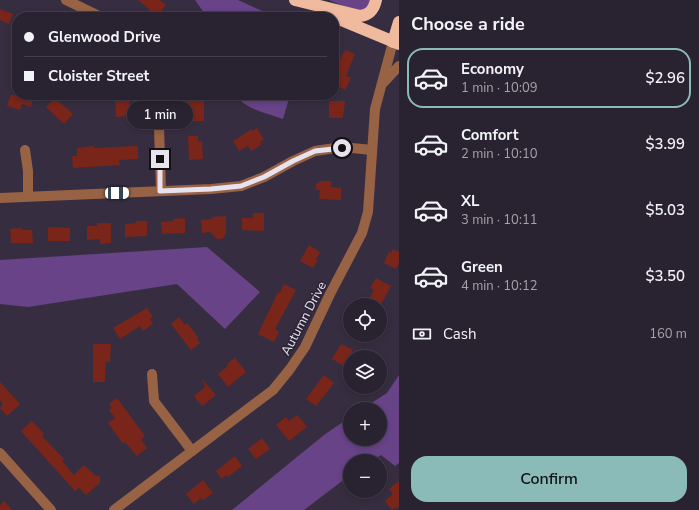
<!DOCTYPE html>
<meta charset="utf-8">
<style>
:root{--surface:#292230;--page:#352f3c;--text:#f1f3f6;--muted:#a5a4ab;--line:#453f4c;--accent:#8bbbb9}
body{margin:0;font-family:"Nunito Sans",sans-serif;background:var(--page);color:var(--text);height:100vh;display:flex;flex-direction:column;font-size:15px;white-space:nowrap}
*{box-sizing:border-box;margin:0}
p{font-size:13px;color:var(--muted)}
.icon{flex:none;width:22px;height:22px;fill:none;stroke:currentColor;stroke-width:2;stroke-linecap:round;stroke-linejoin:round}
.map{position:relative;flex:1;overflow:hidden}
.side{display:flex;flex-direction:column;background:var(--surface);width:300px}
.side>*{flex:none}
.hud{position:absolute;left:12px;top:12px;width:327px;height:88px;border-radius:16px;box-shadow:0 2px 6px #0003,0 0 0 1px var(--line);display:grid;align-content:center;height:88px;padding:0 12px;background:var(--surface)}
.fabs{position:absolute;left:343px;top:298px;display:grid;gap:8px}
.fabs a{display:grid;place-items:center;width:44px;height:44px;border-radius:50%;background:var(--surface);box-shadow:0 2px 6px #0003,0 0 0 1px var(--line);font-size:20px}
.end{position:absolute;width:18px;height:18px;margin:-9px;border:5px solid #e8e2ee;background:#111;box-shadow:0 0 0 2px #111}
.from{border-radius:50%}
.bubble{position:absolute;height:28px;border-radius:14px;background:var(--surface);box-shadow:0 2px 6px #0003,0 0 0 1px var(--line);font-size:13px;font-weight:600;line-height:28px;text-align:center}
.car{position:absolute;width:12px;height:24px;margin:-12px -6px;border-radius:5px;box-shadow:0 0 3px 1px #0007;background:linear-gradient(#fff 24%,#345 0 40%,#fff 0 76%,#345 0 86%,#fff 0)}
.hud b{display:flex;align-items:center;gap:14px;height:38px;font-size:15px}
.hud b+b{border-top:1px solid var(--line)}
.hud i{width:10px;height:10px;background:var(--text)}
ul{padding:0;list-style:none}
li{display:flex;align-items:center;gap:12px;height:60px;margin:0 8px 6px;padding:0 4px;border:2px solid transparent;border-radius:16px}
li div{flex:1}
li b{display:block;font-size:15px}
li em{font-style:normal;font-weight:600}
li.active{border-color:var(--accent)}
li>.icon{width:36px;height:36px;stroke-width:1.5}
h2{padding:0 12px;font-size:18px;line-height:48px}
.pay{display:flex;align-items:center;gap:10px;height:44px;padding:0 12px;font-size:15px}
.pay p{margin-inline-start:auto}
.action{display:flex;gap:8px;margin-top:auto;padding:8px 12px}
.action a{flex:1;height:46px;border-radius:16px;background:var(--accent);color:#111;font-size:16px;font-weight:600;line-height:46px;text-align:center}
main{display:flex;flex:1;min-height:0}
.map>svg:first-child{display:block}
.green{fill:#684388}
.building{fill:#7a251a}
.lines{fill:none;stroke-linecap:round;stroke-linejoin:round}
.minor{stroke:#986245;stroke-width:10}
.highway{stroke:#efba9e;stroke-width:12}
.route{stroke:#e8e2ee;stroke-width:5}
.labels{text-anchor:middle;stroke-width:3;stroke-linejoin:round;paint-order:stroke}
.street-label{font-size:13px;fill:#e8e2ee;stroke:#2c2435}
</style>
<main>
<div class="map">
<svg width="399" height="510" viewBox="0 0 399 510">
<rect width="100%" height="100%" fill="#372d40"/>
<g class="green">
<path d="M195 0H238L275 17H207Z"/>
<path d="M329 0H371V6L357 12Z"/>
<path d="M236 95H290L283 119C269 114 244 109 236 95Z"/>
<path d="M207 247 260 292 225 329 177 284 28 307 0 304V260Z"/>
<path d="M399 375V463L395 466 381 455 372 461H350V475L304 510H232L324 435 350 417V439H380V409H362L387 393Z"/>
</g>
<g class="building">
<path d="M138 0H160L166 5 156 17 149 12V9Z"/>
<path d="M0 9 13 14 9 24 0 20Z"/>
<path d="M345 50 355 54 346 76 351 78 345 90 334 83V72Z"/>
<path d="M11 95H34L31 107 22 104 20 110 7 106Z"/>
<path d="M118 95H129L130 116 116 117 115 98H118Z"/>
<path d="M55 98 73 114 64 124 46 107Z"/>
<path d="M186 99H204V121H192V111H186Z"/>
<path d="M329 101H345L343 118H329Z"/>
<path d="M257 128 264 140 260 142 261 145 251 151 248 146 239 151 233 141 252 129V131Z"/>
<path d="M188 136H198V141H202L203 159 189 160Z"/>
<path d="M93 146 95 148 138 146V159L119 160 120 165 73 168 72 156H77V148Z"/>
<path d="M319 181H331V187L341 188V200L319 199 320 190H316V183H319Z"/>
<path d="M253 213H264V231L242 230V218H253Z"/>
<path d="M226 216V234L222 239H217L210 232 202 233 201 220 212 219V217Z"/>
<path d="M185 218V233L162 234 161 222 173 221V219Z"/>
<path d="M136 221H147V236L125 237V224L136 223Z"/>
<path d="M97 223H111V243L100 244V239L87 240V226H97Z"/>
<path d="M48 227 70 228V241H48Z"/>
<path d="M21 228V230H32L33 243H11L10 229Z"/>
<path d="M309 245 320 252 316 259 318 260 313 268 300 261Z"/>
<path d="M393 249 399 252V263L396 269 384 263 389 252 391 253Z"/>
<path d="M376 278 391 286 380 306 369 299 374 290 370 288Z"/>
<path d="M284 284 296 290 275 329 279 332 274 342 258 334 278 292 280 293Z"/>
<path d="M147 308 153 317 150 319 153 324 143 331 140 326 120 339 113 328Z"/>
<path d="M179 317 185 325 187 323 198 337 197 339 200 343 191 350 171 324Z"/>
<path d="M93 344H111L110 362H106L105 382H93Z"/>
<path d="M341 344 353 350 344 366 332 359Z"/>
<path d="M235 358 246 372 228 387 218 374 228 366 227 364Z"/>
<path d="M324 375 334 383 316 406 306 399Z"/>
<path d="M202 379 216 395 202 406 194 396 205 387Z"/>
<path d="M0 382 20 404 7 416 0 408 3 404 0 400Z"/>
<path d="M117 398 145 436 141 440 147 448 137 456 125 442 123 444 108 423 115 418 109 410 112 408 109 404Z"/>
<path d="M297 415 307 427 289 441 276 425 286 417 289 421Z"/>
<path d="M32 421 44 434 42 436 64 459 62 461 74 475 84 465 96 476H100V483L86 495 79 488 75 491 21 431Z"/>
<path d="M262 438 270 449 256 459 248 449Z"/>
<path d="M235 456 242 466 228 477 226 475 222 479 216 471Z"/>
<path d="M203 480 213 493 203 500 201 498 194 504 186 494Z"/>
<path d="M399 481V506L392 510 385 501 393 494 389 489Z"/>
<path d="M4 501 12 510H0V505Z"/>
</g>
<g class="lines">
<g class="minor">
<path d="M66 0 101 17"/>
<path d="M384 82 399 66"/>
<path d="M158 95 161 191"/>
<path d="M25 150 28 171V196"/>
<path d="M0 198 211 189 241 186 264 177 293 161 315 151 342 147 372 150"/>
<path d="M152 374 154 401 192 451"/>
<path d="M0 453 51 510"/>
<path d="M114 510 273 390 290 369 305 347 330 294 362 233 368 212 375 109 393 42"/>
</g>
<g class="highway">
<path d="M295 0 360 16C370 15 374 9 376 0"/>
<path d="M334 17 399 44"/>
<path d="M393 42 399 22"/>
</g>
</g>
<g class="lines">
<path class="route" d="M160 159V191L211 189 241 186 264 177 293 161 315 151 342 148"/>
</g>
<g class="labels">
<g class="street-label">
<text transform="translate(303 318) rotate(-62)" y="5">Autumn Drive</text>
</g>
</g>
</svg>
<div class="fabs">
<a><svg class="icon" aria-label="locate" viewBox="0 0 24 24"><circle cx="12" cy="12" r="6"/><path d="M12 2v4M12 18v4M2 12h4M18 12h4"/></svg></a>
<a><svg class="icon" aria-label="layers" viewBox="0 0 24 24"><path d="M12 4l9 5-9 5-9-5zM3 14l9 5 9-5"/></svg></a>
<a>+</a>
<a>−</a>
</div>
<i class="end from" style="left:342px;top:148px"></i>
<i class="end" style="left:160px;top:159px"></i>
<div class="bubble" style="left:127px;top:101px;width:66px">1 min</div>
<i class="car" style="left:117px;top:193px;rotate:89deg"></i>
<div class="hud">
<b><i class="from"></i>Glenwood Drive</b>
<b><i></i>Cloister Street</b>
</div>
</div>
<section class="side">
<h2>Choose a ride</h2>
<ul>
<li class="active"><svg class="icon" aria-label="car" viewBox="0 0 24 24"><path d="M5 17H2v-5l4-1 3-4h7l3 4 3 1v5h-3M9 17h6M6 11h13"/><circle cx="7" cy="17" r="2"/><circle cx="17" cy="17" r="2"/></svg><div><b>Economy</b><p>1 min · 10:09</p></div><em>$2.96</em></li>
<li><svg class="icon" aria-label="car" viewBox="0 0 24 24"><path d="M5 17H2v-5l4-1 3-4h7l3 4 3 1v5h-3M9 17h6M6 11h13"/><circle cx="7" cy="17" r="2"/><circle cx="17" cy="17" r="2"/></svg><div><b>Comfort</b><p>2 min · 10:10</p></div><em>$3.99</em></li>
<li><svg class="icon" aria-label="car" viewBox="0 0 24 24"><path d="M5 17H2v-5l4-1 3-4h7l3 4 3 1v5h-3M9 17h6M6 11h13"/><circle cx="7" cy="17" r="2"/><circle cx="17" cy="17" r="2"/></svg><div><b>XL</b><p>3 min · 10:11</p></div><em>$5.03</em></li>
<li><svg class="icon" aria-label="car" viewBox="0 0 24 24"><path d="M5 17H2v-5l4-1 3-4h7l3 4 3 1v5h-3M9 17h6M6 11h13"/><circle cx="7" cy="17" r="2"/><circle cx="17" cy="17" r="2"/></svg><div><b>Green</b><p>4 min · 10:12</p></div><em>$3.50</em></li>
</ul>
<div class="pay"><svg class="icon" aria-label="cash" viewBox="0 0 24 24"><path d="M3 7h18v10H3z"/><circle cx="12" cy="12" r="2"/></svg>Cash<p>160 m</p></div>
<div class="action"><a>Confirm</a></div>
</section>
</main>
